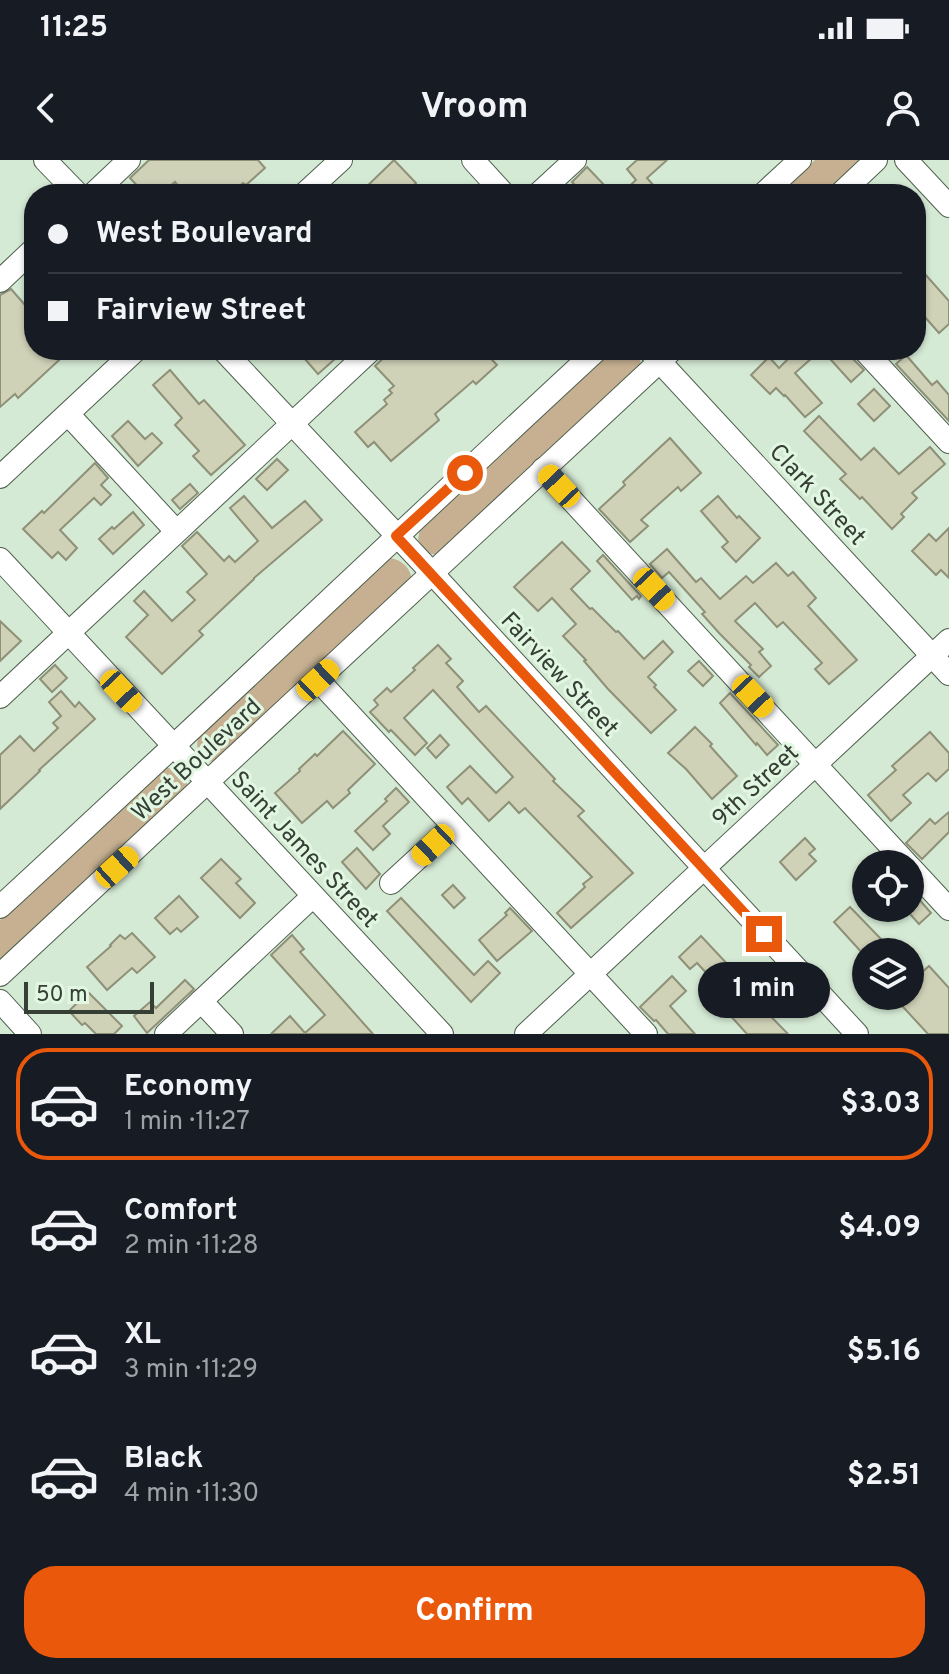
<!DOCTYPE html>
<meta charset="utf-8">
<style>
:root{--surface:#171b24;--page:#242831;--text:#f1f3f6;--muted:#9ea1a6;--line:#363941;--accent:#ea580c}
body{margin:0;font-family:Overpass,sans-serif;background:var(--page);color:var(--text);height:100vh;display:flex;flex-direction:column;font-size:30px;white-space:nowrap}
*{box-sizing:border-box;margin:0}
p{font-size:26px;color:var(--muted)}
.icon{flex:none;width:44px;height:44px;fill:none;stroke:currentColor;stroke-width:2;stroke-linecap:round;stroke-linejoin:round}
.map{position:relative;height:874px;overflow:hidden}
.panel{display:flex;flex-direction:column;background:var(--surface);flex:1}
.panel>*{flex:none}
.banner{position:absolute;left:24px;top:24px;width:902px;height:176px;border-radius:32px;box-shadow:0 2px 6px #0004;display:grid;align-content:center;height:176px;padding:0 24px;background:var(--surface)}
.fabs{position:absolute;left:852px;top:690px;display:grid;gap:16px}
.fabs a{display:grid;place-items:center;width:72px;height:72px;border-radius:50%;background:var(--surface);box-shadow:0 2px 6px #0004;font-size:40px}
.scale{position:absolute;left:24px;bottom:20px;width:130px;box-sizing:border-box;padding-left:8px;border:4px solid #363f36;border-top:0;font-size:22px;line-height:28px;white-space:nowrap;color:#363f36;-webkit-text-stroke:6px #e2f7e2;paint-order:stroke}
.end{position:absolute;width:36px;height:36px;margin:-18px;border:10px solid #ea580c;background:#fff;box-shadow:0 0 0 4px #fff}
.from{border-radius:50%}
.bubble{position:absolute;height:56px;border-radius:28px;background:var(--surface);box-shadow:0 2px 6px #0004;font-size:26px;font-weight:700;line-height:56px;text-align:center}
.car{position:absolute;width:24px;height:48px;margin:-24px -12px;border-radius:10px;box-shadow:0 0 6px 2px #0007;background:linear-gradient(#f5c518 24%,#345 0 40%,#f5c518 0 76%,#345 0 86%,#f5c518 0)}
.banner b{display:flex;align-items:center;gap:28px;height:76px;font-size:30px}
.banner b+b{border-top:2px solid var(--line)}
.banner i{width:20px;height:20px;background:var(--text)}
ul{padding:14px 0 0;list-style:none}
li{display:flex;align-items:center;gap:24px;height:112px;margin:0 16px 12px;padding:0 8px;border:4px solid transparent;border-radius:32px}
li div{flex:1}
li b{display:block;font-size:30px}
li em{font-style:normal;font-weight:700}
li.active{border-color:var(--accent)}
li>.icon{width:72px;height:72px;stroke-width:1.5}
.action{display:flex;gap:16px;margin-top:auto;padding:16px 24px}
.action a{flex:1;height:92px;border-radius:32px;background:var(--accent);color:#fff;font-size:32px;font-weight:700;line-height:92px;text-align:center}
.status{display:flex;justify-content:space-between;align-items:center;height:56px;padding:0 40px;background:var(--surface);direction:ltr}
.status svg{height:22px;fill:currentColor}
header{display:flex;justify-content:space-between;align-items:center;height:104px;padding:0 24px;background:var(--surface);font-size:36px;font-weight:700}
.map>svg:first-child{display:block}
.green{fill:#c6b091}
.building{fill:#d0d2b8;stroke:#8e9077;stroke-width:2}
.lines{fill:none;stroke-linecap:round;stroke-linejoin:round}
.minor-casing{stroke:#4e604e;stroke-width:24}
.minor{stroke:#fff;stroke-width:22}
.route{stroke:#ea580c;stroke-width:10}
.labels{text-anchor:middle;stroke-width:6;stroke-linejoin:round;paint-order:stroke}
.street-label{font-size:24px;fill:#363f36;stroke:#e2f7e2}
</style>
<div class="status"><b>11:25</b><svg viewBox="0 0 49 12"><path d="M0 12V9h3v3zM5 12V6h3v6zM10 12V3h3v9zM15 12V0h3v12zM26 1h20v11H26zM47 4h2v5h-2z"/></svg></div>
<header><svg class="icon" aria-label="back" viewBox="0 0 24 24"><path d="M15 5l-7 7 7 7"/></svg>Vroom<svg class="icon" aria-label="person" viewBox="0 0 24 24"><circle cx="12" cy="8" r="4"/><path d="M4 21q1-7 8-7t8 7"/></svg></header>
<div class="map">
<svg width="949" height="874" viewBox="0 0 949 874">
<rect width="100%" height="100%" fill="#d5ead5"/>
<g class="green">
<path d="M815 0H868L831 34H778Z"/>
<path d="M611 190H635L639 195 641 205 439 396 428 393 418 380 420 368Z"/>
<path d="M390 398C402 400 411 408 412 421L213 602C197 599 195 588 199 574L385 400Z"/>
<path d="M166 607 179 612 188 625 0 807V760L158 611Z"/>
</g>
<g class="building">
<path d="M149 0H258L265 8 246 25 243 23 231 34H185L175 22 161 34H145L130 18Z"/>
<path d="M394 0 416 23 405 34H359Z"/>
<path d="M637 0H667L647 18 661 34H621L636 20 627 9Z"/>
<path d="M587 7 606 27 599 34H583L572 22Z"/>
<path d="M916 104 949 141V164L939 173 916 147Z"/>
<path d="M11 129 25 145 34 137V190H70L18 238 15 234 0 247V135Z"/>
<path d="M297 190H345L318 214Z"/>
<path d="M392 190H483L497 205 476 224 473 221 435 254 439 260 391 301 374 282 368 287 355 272 387 244 384 240 392 233 389 230 394 226 375 206Z"/>
<path d="M797 190H821L795 213 822 243 805 257 785 235 784 236 776 228 770 234 751 215 769 197 779 208Z"/>
<path d="M822 190H850L853 199 864 210 851 222Z"/>
<path d="M906 195 932 225 937 221 949 235V261L896 204Z"/>
<path d="M170 210 199 244 204 240 245 285 211 315 193 296 199 291 175 265 182 258 153 225Z"/>
<path d="M874 229 890 246 874 261 858 244Z"/>
<path d="M819 256 861 300 874 288 899 314 930 287 945 304 912 333 917 338 901 354 904 357 892 369 862 337 860 339 840 319 846 314 804 271Z"/>
<path d="M128 261 145 279 152 273 162 283 138 306 112 276Z"/>
<path d="M670 278 701 313 681 331 678 327 641 360 648 366 630 382 599 349 625 325 623 322Z"/>
<path d="M277 299 288 310 267 330 256 319Z"/>
<path d="M95 303 108 318 101 325 111 335 101 345 94 338 60 370 77 388 66 400 58 392 52 398 23 369 42 351 44 353Z"/>
<path d="M190 324 198 333 180 349 172 340Z"/>
<path d="M244 336 272 368 305 341 322 360 254 418V419L199 471 203 475 162 514 126 477 148 455 134 441 144 431 172 461 195 440 187 432 207 414 182 386 197 372 224 401 229 396 235 402 258 381 230 348Z"/>
<path d="M718 336 737 358 739 356 760 378 736 402 722 387 728 382 701 351Z"/>
<path d="M133 352 144 365 113 394 99 379 112 367 114 369Z"/>
<path d="M949 368V418L941 410 936 415 912 391 929 374 936 381Z"/>
<path d="M562 382 590 411 571 429 590 449 592 448 616 472 618 471 644 499 663 481 673 492 648 517 656 525 654 527 676 550 651 573 608 529 584 501 586 500 563 476 576 464 552 438 538 451 514 427Z"/>
<path d="M667 389 696 422 701 418 720 439 746 416 753 423 776 403 788 416 793 412 816 438 808 446 857 500 829 524 815 509 822 503 783 462 777 467 755 443 735 461 763 489 759 492 771 506 759 517 749 507 751 505 720 474 702 454 705 452 669 412 662 418 650 404Z"/>
<path d="M603 395 641 436 639 439 637 436 632 440 597 401Z"/>
<path d="M0 461 21 481 0 501Z"/>
<path d="M438 485 451 499 446 503 463 521 457 527 479 552 486 546 555 619 553 621 584 651 578 656 633 713 571 768 557 753 585 727 583 724 592 717 525 648 519 653 509 642 489 661 468 638 462 644 447 627 470 606 496 633 513 617 433 530 404 558 427 583 415 595 391 570 389 572 370 552 378 545 374 540 387 528 391 532 415 510 413 508Z"/>
<path d="M699 501 713 516 703 526 688 511Z"/>
<path d="M55 505 67 518 52 532 40 519Z"/>
<path d="M61 531 75 547 79 542 95 559 39 610 40 611 0 649V595L20 576 34 591 58 568 53 563 61 556 49 542Z"/>
<path d="M730 533 778 585 767 595 757 583 756 585 720 543Z"/>
<path d="M695 567 712 584 710 586 737 616 712 639 686 609 668 593Z"/>
<path d="M343 571 375 604 348 630 350 633 333 648 327 641 302 663 275 633 300 611 299 609 315 594 317 596Z"/>
<path d="M930 572 949 593V609L936 621 928 613 903 635 911 643 891 661 868 635 896 610 892 606Z"/>
<path d="M440 575 449 585 436 598 427 588Z"/>
<path d="M396 628 409 642 383 666 390 674 373 690 355 671 387 641 385 639Z"/>
<path d="M949 652V672L922 699 906 683 930 659 935 664Z"/>
<path d="M805 678 815 689 809 694 816 701 796 720 780 702Z"/>
<path d="M357 688 380 714 366 729 342 702Z"/>
<path d="M221 699 241 719 236 723 255 743 240 758 201 718Z"/>
<path d="M453 725 465 738 454 748 442 735Z"/>
<path d="M910 729 931 753 919 764 910 754Z"/>
<path d="M179 736 198 757 181 772 177 768 170 774 155 758Z"/>
<path d="M401 738 474 815 488 801 500 813 471 842 387 751Z"/>
<path d="M850 747 881 779 864 795 834 762Z"/>
<path d="M510 748 532 771 497 801 479 780 507 755 505 753Z"/>
<path d="M132 773 155 797 137 813 132 808 107 830 87 807 111 786 110 785 120 775 125 779Z"/>
<path d="M292 775 304 789 300 792 373 874H271L290 856 305 873 325 855 271 795Z"/>
<path d="M701 776 747 825 743 828 788 874H747L728 853 736 845 697 803 690 809 679 797Z"/>
<path d="M929 806 949 828V874H928L893 836H910V823Z"/>
<path d="M672 816 686 831 670 846 695 874H668L656 860 654 861 640 847Z"/>
<path d="M185 820 194 829 147 873 134 856 150 842 156 848Z"/>
<path d="M88 832 122 866 114 874H96L85 863 82 865 69 851Z"/>
</g>
<g class="lines">
<defs>
<g id="minor">
<path d="M45 0 78 34"/>
<path d="M473 0 504 34"/>
<path d="M906 0 949 46"/>
<path d="M93 34 129 0"/>
<path d="M304 34 341 0"/>
<path d="M538 34 575 0"/>
<path d="M763 34 800 0"/>
<path d="M840 34 876 0"/>
<path d="M0 121 34 89"/>
<path d="M223 190 432 413 857 874"/>
<path d="M649 190 949 514"/>
<path d="M864 190 949 282"/>
<path d="M68 254 176 371"/>
<path d="M543 309 907 704"/>
<path d="M0 317 136 190"/>
<path d="M0 399 442 874"/>
<path d="M318 520 646 874"/>
<path d="M0 537 371 190"/>
<path d="M910 707 949 749"/>
<path d="M391 723 453 666"/>
<path d="M0 747C200 563 397 375 597 190"/>
<path d="M0 815 672 190"/>
<path d="M0 841 30 874"/>
<path d="M201 841 232 874"/>
<path d="M166 874 313 736"/>
<path d="M526 874 949 480"/>
</g>
</defs>
<use href="#minor" class="minor-casing"/>
<use href="#minor" class="minor"/>
</g>
<g class="lines">
<path class="route" d="M465 313 396 376 764 774"/>
</g>
<g class="labels">
<g class="street-label">
<text transform="translate(818 334) rotate(47)" y="8">Clark Street</text>
<text transform="translate(560 514) rotate(47)" y="8">Fairview Street</text>
<text transform="translate(196 599) rotate(-43)" y="8">West Boulevard</text>
<text transform="translate(755 625) rotate(-43)" y="8">9th Street</text>
<text transform="translate(305 689) rotate(47)" y="8">Saint James Street</text>
</g>
</g>
</svg>
<div class="fabs">
<a><svg class="icon" aria-label="locate" viewBox="0 0 24 24"><circle cx="12" cy="12" r="6"/><path d="M12 2v4M12 18v4M2 12h4M18 12h4"/></svg></a>
<a><svg class="icon" aria-label="layers" viewBox="0 0 24 24"><path d="M12 4l9 5-9 5-9-5zM3 14l9 5 9-5"/></svg></a>
</div>
<div class="scale">50 m</div>
<i class="end from" style="left:465px;top:313px"></i>
<i class="end" style="left:764px;top:774px"></i>
<div class="bubble" style="left:698px;top:802px;width:132px">1 min</div>
<i class="car" style="left:559px;top:326px;rotate:317deg"></i>
<i class="car" style="left:654px;top:429px;rotate:137deg"></i>
<i class="car" style="left:318px;top:520px;rotate:47deg"></i>
<i class="car" style="left:121px;top:531px;rotate:137deg"></i>
<i class="car" style="left:753px;top:536px;rotate:137deg"></i>
<i class="car" style="left:433px;top:685px;rotate:227deg"></i>
<i class="car" style="left:117px;top:707px;rotate:48deg"></i>
<div class="banner">
<b><i class="from"></i>West Boulevard</b>
<b><i></i>Fairview Street</b>
</div>
</div>
<section class="panel">
<ul>
<li class="active"><svg class="icon" aria-label="car" viewBox="0 0 24 24"><path d="M5 17H2v-5l4-1 3-4h7l3 4 3 1v5h-3M9 17h6M6 11h13"/><circle cx="7" cy="17" r="2"/><circle cx="17" cy="17" r="2"/></svg><div><b>Economy</b><p>1 min · 11:27</p></div><em>$3.03</em></li>
<li><svg class="icon" aria-label="car" viewBox="0 0 24 24"><path d="M5 17H2v-5l4-1 3-4h7l3 4 3 1v5h-3M9 17h6M6 11h13"/><circle cx="7" cy="17" r="2"/><circle cx="17" cy="17" r="2"/></svg><div><b>Comfort</b><p>2 min · 11:28</p></div><em>$4.09</em></li>
<li><svg class="icon" aria-label="car" viewBox="0 0 24 24"><path d="M5 17H2v-5l4-1 3-4h7l3 4 3 1v5h-3M9 17h6M6 11h13"/><circle cx="7" cy="17" r="2"/><circle cx="17" cy="17" r="2"/></svg><div><b>XL</b><p>3 min · 11:29</p></div><em>$5.16</em></li>
<li><svg class="icon" aria-label="car" viewBox="0 0 24 24"><path d="M5 17H2v-5l4-1 3-4h7l3 4 3 1v5h-3M9 17h6M6 11h13"/><circle cx="7" cy="17" r="2"/><circle cx="17" cy="17" r="2"/></svg><div><b>Black</b><p>4 min · 11:30</p></div><em>$2.51</em></li>
</ul>
<div class="action"><a>Confirm</a></div>
</section>
